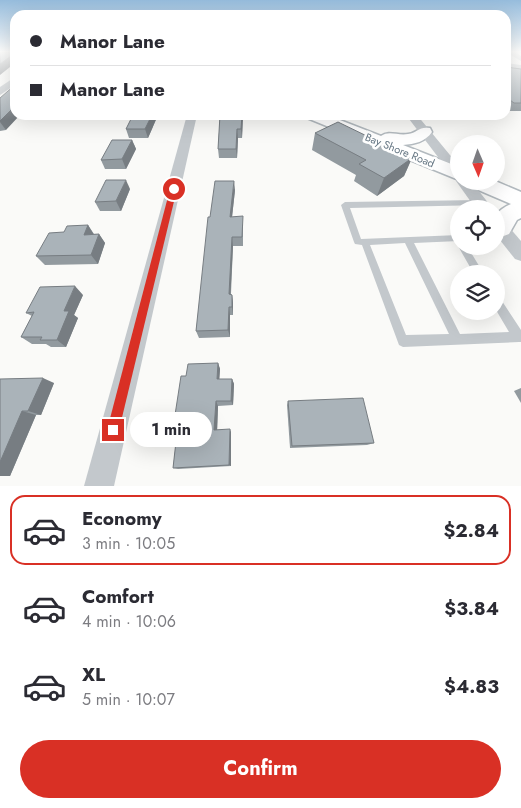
<!DOCTYPE html>
<meta charset="utf-8">
<style>
:root{--surface:#fff;--page:#f7f7f7;--text:#2b2b33;--muted:#7c7c81;--line:#e1e1e2;--accent:#d93025}
body{margin:0;font-family:Jost,sans-serif;background:var(--page);color:var(--text);height:100vh;display:flex;flex-direction:column;font-size:19px;white-space:nowrap}
*{box-sizing:border-box;margin:0}
p{font-size:16px;color:var(--muted)}
.icon{flex:none;width:28px;height:28px;fill:none;stroke:currentColor;stroke-width:2;stroke-linecap:round;stroke-linejoin:round}
.map{position:relative;height:486px;overflow:hidden}
.details{display:flex;flex-direction:column;background:var(--surface);flex:1}
.details>*{flex:none}
.banner{position:absolute;left:10px;top:10px;width:501px;height:110px;border-radius:15px;box-shadow:0 5px 20px #0002;display:grid;align-content:center;height:110px;padding:0 20px;background:var(--surface)}
.needle{width:32px;rotate:178deg}
.fabs{position:absolute;left:450px;top:135px;display:grid;gap:10px}
.fabs a{display:grid;place-items:center;width:55px;height:55px;border-radius:50%;background:var(--surface);box-shadow:0 5px 20px #0002;font-size:25px}
.end{position:absolute;width:22px;height:22px;margin:-11px;border:6px solid #d93025;background:#fff;box-shadow:0 0 0 2px #fff}
.from{border-radius:50%}
.bubble{position:absolute;height:35px;border-radius:18px;background:var(--surface);box-shadow:0 5px 20px #0002;font-size:16px;font-weight:700;line-height:35px;text-align:center}
.banner b{display:flex;align-items:center;gap:18px;height:48px;font-size:19px}
.banner b+b{border-top:1px solid var(--line)}
.banner i{width:12px;height:12px;background:var(--text)}
ul{padding:9px 0 0;list-style:none}
li{display:flex;align-items:center;gap:15px;height:70px;margin:0 10px 8px;padding:0 10px;border:2px solid transparent;border-radius:15px}
li div{flex:1}
li b{display:block;font-size:19px}
li em{font-style:normal;font-weight:700}
li.selected{border-color:var(--accent)}
li>.icon{width:45px;height:45px;stroke-width:1.5}
.action{display:flex;gap:10px;margin-top:auto;padding:10px 20px}
.action a{flex:1;height:58px;border-radius:30px;background:var(--accent);color:#fff;font-size:20px;font-weight:700;line-height:58px;text-align:center}
.map>svg:first-child{display:block}
.lines{fill:none;stroke-linecap:round;stroke-linejoin:round}
.secondary-casing{stroke:#b3babf;stroke-width:3}
.service{fill:#c3c8cc;fill-rule:evenodd}
.minor{fill:#c3c8cc;fill-rule:evenodd}
.secondary{fill:#fff;fill-rule:evenodd}
.wall{fill:#929a9f}
.shaded-wall{fill:#777d82}
.building{fill:#aab3b9;stroke:#777d82}
.route{fill:#d93025}
.labels{text-anchor:middle;stroke-width:5;stroke-linejoin:round;paint-order:stroke}
.far-street-label{font-size:11px;fill:#657683;stroke:#fff}
</style>
<div class="map">
<svg width="521" height="486" viewBox="0 0 521 486">
<rect width="100%" height="100%" fill="#fafaf8"/>
<g class="lines">
<defs>
<g id="secondary">
<path d="M305 115H327L381 136C389 130 398 136 408 134 417 133 419 126 430 128L432 132C425 142 415 144 403 145L459 167V180L307 118Z"/>
<path d="M466 181H495L521 192V218L517 220 509 234 501 237 496 235C496 217 493 212 511 204L469 186Z"/>
</g>
</defs>
<use href="#secondary" class="secondary-casing"/>
<g class="service">
<path d="M480 200 484 203 483 205 350 208 361 239 459 235V241L414 243 460 334 509 332 496 310V297L500 298 521 330V342H519L403 347 399 345 362 245 355 244 354 242 341 205 345 202ZM405 243 449 334 406 335 370 245Z"/>
<path d="M459 244V246H467L484 274H474L458 246Z"/>
</g>
<g class="minor">
<path d="M506 52H515L521 56V61Z"/>
<path d="M506 63 521 65V71L506 69Z"/>
<path d="M15 77V85L0 95V87Z"/>
<path d="M187 115H197L114 486H84Z"/>
<path d="M406 115H417L459 166V181H471L493 209H476L456 181 457 179 454 178Z"/>
<path d="M496 217 502 219 521 241V261L515 259 496 235Z"/>
</g>
<use href="#secondary" class="secondary"/>
</g>
<g class="wall">
<path d="M506 67 521 69V111H509L506 109Z"/>
<path d="M0 98 6 130 0 131Z"/>
<path d="M158 115 148 138H129L126 129Z"/>
<path d="M220 115H243L242 138H238L237 158H219L218 149Z"/>
<path d="M446 115H470L468 117 448 118Z"/>
<path d="M315 133 412 158 404 176 377 196 354 181 356 175 312 150Z"/>
<path d="M132 140 136 149 126 169H105L101 160Z"/>
<path d="M130 189 121 211H100L95 202Z"/>
<path d="M235 190 232 217 243 225V246H233L231 294 232 295 233 303V315H230V337L199 338 196 331 210 217Z"/>
<path d="M88 225 94 234H99L105 243 98 264 45 265 36 256 64 232Z"/>
<path d="M83 295 74 315 78 318 66 347H51L46 344H32L21 337 32 316 26 313Z"/>
<path d="M218 363 220 369 219 379H232L234 384 233 405 218 406 217 430 231 432V466L178 469 173 468 179 418 175 415 186 376Z"/>
<path d="M0 379 54 383 41 415H36L10 476H0Z"/>
<path d="M521 388V403L514 391Z"/>
<path d="M288 401 374 443 367 445 290 448 287 405Z"/>
</g>
<g class="shaded-wall">
<path d="M15 53V63L0 75V64Z"/>
<path d="M15 106V115H20L6 130 0 122V121Z"/>
<path d="M152 115H158L148 138 145 129Z"/>
<path d="M242 115H243L242 138 241 129Z"/>
<path d="M237 129 238 138 237 158 236 149Z"/>
<path d="M132 140 136 149 126 169 122 159Z"/>
<path d="M412 158 404 176 377 196 384 178Z"/>
<path d="M126 180 130 189 121 211 116 201Z"/>
<path d="M234 181 235 190 231 226 230 217Z"/>
<path d="M88 225 94 235H84Z"/>
<path d="M99 234 105 243 98 264 91 255Z"/>
<path d="M232 237 233 246 230 302 229 294Z"/>
<path d="M75 286 83 295 74 315 78 318 66 347 57 340 64 311Z"/>
<path d="M232 295 233 303V315L232 307Z"/>
<path d="M229 307 230 315V337L228 330Z"/>
<path d="M218 363 220 369 219 385 217 379Z"/>
<path d="M43 378 54 383 41 415 28 411Z"/>
<path d="M232 379 234 384 233 405 231 401Z"/>
<path d="M216 401 218 406 217 433 214 430Z"/>
<path d="M22 411 36 415 10 476H0V462Z"/>
<path d="M230 429 231 432V466L229 465Z"/>
</g>
<g class="building">
<path d="M0 52H15V53L0 64Z"/>
<path d="M506 67 521 69V103H514L506 97Z"/>
<path d="M15 85V106L0 121V98Z"/>
<path d="M133 115H152L145 129H126Z"/>
<path d="M220 115H242L241 129H237L236 149H218Z"/>
<path d="M338 122 412 158 384 178 359 164 366 160 315 133Z"/>
<path d="M112 140H132L122 159 101 160Z"/>
<path d="M106 180H126L116 201 95 202Z"/>
<path d="M215 181H234L230 217 243 216 242 237H232L229 294 232 295V307H229L228 330 196 331 208 217H210Z"/>
<path d="M88 225 84 235 99 234 91 255 36 256 49 233 64 232 67 226Z"/>
<path d="M75 286 64 311H69L57 340H40L42 337H21L34 312 26 313 40 287Z"/>
<path d="M218 363 217 379H232L231 401H216L214 430 230 429 229 465 173 468 179 415H175L181 376H186L188 364Z"/>
<path d="M43 378 28 411H22L0 462V379Z"/>
<path d="M363 398 374 443 292 446 288 401Z"/>
</g>
<linearGradient id="sky" x2="0" y2="1"><stop stop-color="#96bcdc"/><stop offset="0.43" stop-color="#fdfdfc"/><stop offset="1" stop-color="#fdfdfc" stop-opacity="0"/></linearGradient>
<rect width="521" height="120" fill="url(#sky)"/>
<path class="route" d="M174 187 177 189 119 430 117 434 113 436 108 434 107 430 170 189Z"/>
<g class="labels">
<g class="far-street-label">
<text transform="translate(400 150) rotate(22)" y="4">Bay Shore Road</text>
</g>
</g>
</svg>
<div class="fabs">
<a><svg class="needle" viewBox="-14 -14 28 28"><path d="M0-13l5 13h-10z" fill="#e53935"/><path d="M0 13l5-13h-10z" fill="#7c7c81"/></svg></a>
<a><svg class="icon" aria-label="locate" viewBox="0 0 24 24"><circle cx="12" cy="12" r="6"/><path d="M12 2v4M12 18v4M2 12h4M18 12h4"/></svg></a>
<a><svg class="icon" aria-label="layers" viewBox="0 0 24 24"><path d="M12 4l9 5-9 5-9-5zM3 14l9 5 9-5"/></svg></a>
</div>
<i class="end from" style="left:174px;top:189px"></i>
<i class="end" style="left:113px;top:430px"></i>
<div class="bubble" style="left:130px;top:412px;width:82px">1 min</div>
<div class="banner">
<b><i class="from"></i>Manor Lane</b>
<b><i></i>Manor Lane</b>
</div>
</div>
<section class="details">
<ul>
<li class="selected"><svg class="icon" aria-label="car" viewBox="0 0 24 24"><path d="M5 17H2v-5l4-1 3-4h7l3 4 3 1v5h-3M9 17h6M6 11h13"/><circle cx="7" cy="17" r="2"/><circle cx="17" cy="17" r="2"/></svg><div><b>Economy</b><p>3 min · 10:05</p></div><em>$2.84</em></li>
<li><svg class="icon" aria-label="car" viewBox="0 0 24 24"><path d="M5 17H2v-5l4-1 3-4h7l3 4 3 1v5h-3M9 17h6M6 11h13"/><circle cx="7" cy="17" r="2"/><circle cx="17" cy="17" r="2"/></svg><div><b>Comfort</b><p>4 min · 10:06</p></div><em>$3.84</em></li>
<li><svg class="icon" aria-label="car" viewBox="0 0 24 24"><path d="M5 17H2v-5l4-1 3-4h7l3 4 3 1v5h-3M9 17h6M6 11h13"/><circle cx="7" cy="17" r="2"/><circle cx="17" cy="17" r="2"/></svg><div><b>XL</b><p>5 min · 10:07</p></div><em>$4.83</em></li>
</ul>
<div class="action"><a>Confirm</a></div>
</section>
